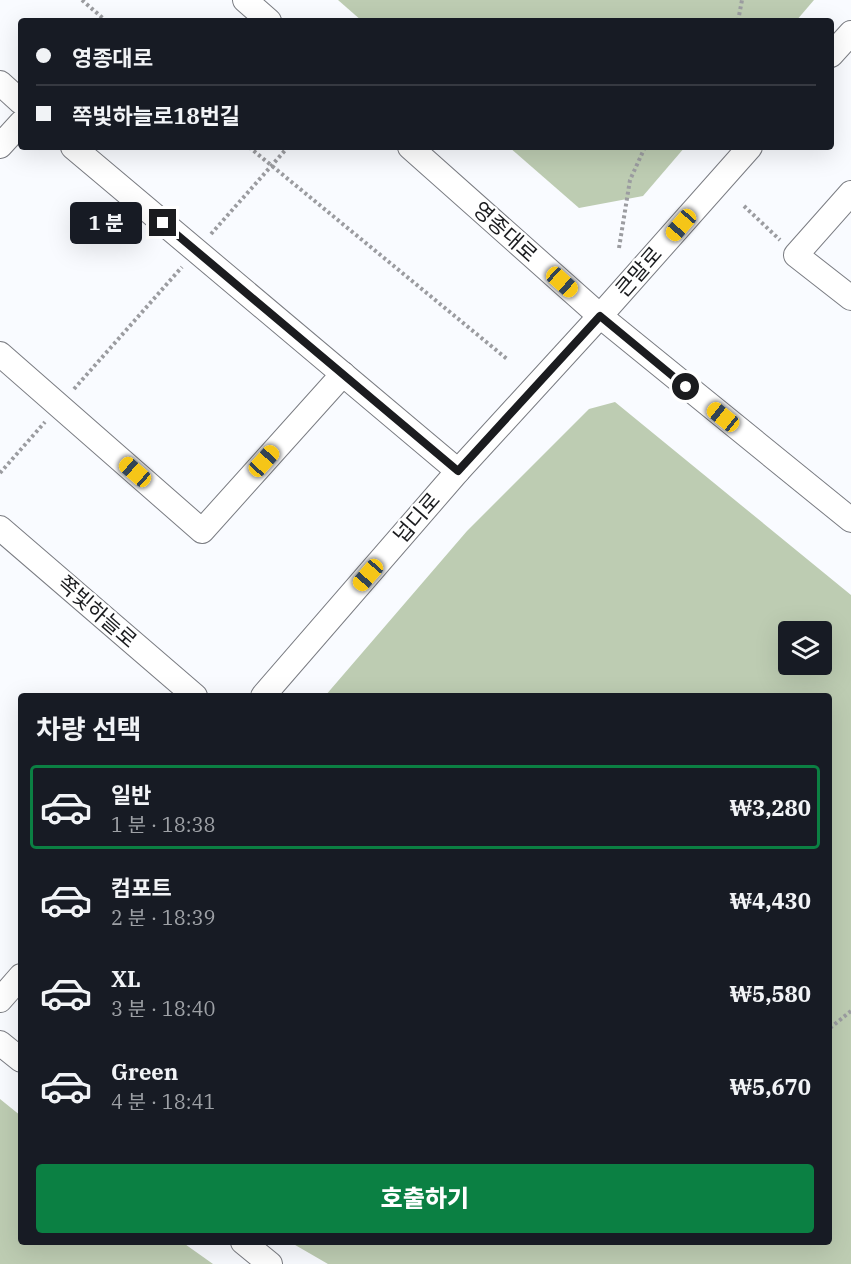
<!DOCTYPE html>
<html lang="ko">
<meta charset="utf-8">
<style>
:root{--surface:#171b24;--page:#20242c;--text:#f1f3f6;--muted:#9ea1a6;--line:#363941;--accent:#0b8043}
body{margin:0;font-family:"IBM Plex Serif","Noto Sans KR",serif;background:var(--page);color:var(--text);height:100vh;display:flex;flex-direction:column;font-size:22px;white-space:nowrap}
*{box-sizing:border-box;margin:0}
p{font-size:20px;color:var(--muted)}
.icon{flex:none;width:33px;height:33px;fill:none;stroke:currentColor;stroke-width:2;stroke-linecap:round;stroke-linejoin:round}
.map{position:relative;flex:1;overflow:hidden}
.side{position:absolute;left:18px;top:693px;width:814px;height:552px;display:flex;flex-direction:column;background:var(--surface);border-radius:6px;box-shadow:0 6px 24px #0002}
.side>*{flex:none}
.hud{position:absolute;left:18px;top:18px;width:816px;height:132px;border-radius:6px;box-shadow:0 6px 24px #0002;display:grid;align-content:center;height:132px;padding:0 18px;background:var(--surface)}
.tools{position:absolute;left:778px;top:621px;display:grid;gap:12px}
.tools a{display:grid;place-items:center;width:54px;height:54px;border-radius:6px;background:var(--surface);box-shadow:0 6px 24px #0002;font-size:30px}
.end{position:absolute;width:27px;height:27px;margin:-14px;border:8px solid #1b1c1f;background:#fff;box-shadow:0 0 0 3px #fff}
.from{border-radius:50%}
.bubble{position:absolute;height:42px;border-radius:6px;background:var(--surface);box-shadow:0 6px 24px #0002;font-size:20px;font-weight:800;line-height:42px;text-align:center}
.car{position:absolute;width:18px;height:36px;margin:-18px -9px;border-radius:8px;box-shadow:0 0 4px 2px #0007;background:linear-gradient(#f5c518 24%,#345 0 40%,#f5c518 0 76%,#345 0 86%,#f5c518 0)}
.hud b{display:flex;align-items:center;gap:21px;height:57px;font-size:22px}
.hud b+b{border-top:2px solid var(--line)}
.hud i{width:15px;height:15px;background:var(--text)}
ul{padding:0;list-style:none}
li{display:flex;align-items:center;gap:18px;height:84px;margin:0 12px 9px;padding:0 6px;border:3px solid transparent;border-radius:6px}
li div{flex:1}
li b{display:block;font-size:22px}
li em{font-style:normal;font-weight:800}
li.on{border-color:var(--accent)}
li>.icon{width:54px;height:54px;stroke-width:1.5}
h2{padding:0 18px;font-size:27px;line-height:72px}
.action{display:flex;gap:12px;margin-top:auto;padding:12px 18px}
.action a{flex:1;height:69px;border-radius:6px;background:var(--accent);color:#fff;font-size:24px;font-weight:800;line-height:69px;text-align:center}
.map>svg:first-child{display:block}
.green{fill:#bdccb2;fill-rule:evenodd}
.lines{fill:none;stroke-linecap:round;stroke-linejoin:round}
.minor-casing{stroke:#7a7c82;stroke-width:26}
.path{stroke:#9b9ca0;stroke-width:4;stroke-dasharray:3 3;stroke-linecap:butt}
.minor{stroke:#fff;stroke-width:24}
.route{stroke:#1b1c1f;stroke-width:8}
.labels{text-anchor:middle;stroke-width:4.5;stroke-linejoin:round;paint-order:stroke}
.street-label{font-size:21px;fill:#1b1c1f;stroke:#fff}
</style>
<div class="map">
<svg width="851" height="1264" viewBox="0 0 851 1264">
<rect width="100%" height="100%" fill="#f9fbff"/>
<g class="green">
<path d="M338 0H814L796 21H362Z"/>
<path d="M509 147H685L643 196 579 208Z"/>
<path d="M615 402 851 595V1264H328L290 1242H830V696H325L467 531 589 409ZM789 632H822V664H789Z"/>
<path d="M0 1099 21 1116V1242H182L213 1264H0Z"/>
</g>
<g class="lines">
<defs>
<g id="minor">
<path d="M245 0 269 21"/>
<path d="M831 55 851 33"/>
<path d="M0 83 21 102"/>
<path d="M0 146 21 123"/>
<path d="M73 147 458 471"/>
<path d="M410 147 600 316 851 520"/>
<path d="M851 193 796 255 851 298"/>
<path d="M0 354 202 531 343 374"/>
<path d="M0 528 195 696"/>
<path d="M263 696 458 471 600 316 750 147"/>
<path d="M0 1000 21 976"/>
<path d="M0 1043 21 1060"/>
<path d="M243 1242 270 1264"/>
</g>
</defs>
<use href="#minor" class="minor-casing"/>
<g class="path">
<path d="M82 0 106 21"/>
<path d="M738 21 742 0"/>
<path d="M249 147 507 359"/>
<path d="M744 206 780 240"/>
<path d="M211 234 288 147"/>
<path d="M619 248 630 180 645 147"/>
<path d="M74 389 182 267"/>
<path d="M0 473 45 422"/>
<path d="M830 1028 851 1011"/>
</g>
<use href="#minor" class="minor"/>
</g>
<g class="lines">
<path class="route" d="M163 223 458 471 600 316 686 387"/>
</g>
<g class="labels">
<g class="street-label">
<text transform="translate(505 232) rotate(42)" y="7">영종대로</text>
<text transform="translate(639 272) rotate(-49)" y="7">큰말로</text>
<text transform="translate(417 518) rotate(-49)" y="7">넙디로</text>
<text transform="translate(97 612) rotate(41)" y="7">쪽빛하늘로</text>
</g>
</g>
</svg>
<div class="tools">
<a><svg class="icon" aria-label="layers" viewBox="0 0 24 24"><path d="M12 4l9 5-9 5-9-5zM3 14l9 5 9-5"/></svg></a>
</div>
<i class="end from" style="left:686px;top:387px"></i>
<i class="end" style="left:163px;top:223px"></i>
<div class="bubble" style="left:70px;top:202px;width:72px">1 분</div>
<i class="car" style="left:681px;top:225px;rotate:221deg"></i>
<i class="car" style="left:562px;top:282px;rotate:132deg"></i>
<i class="car" style="left:723px;top:417px;rotate:309deg"></i>
<i class="car" style="left:264px;top:461px;rotate:42deg"></i>
<i class="car" style="left:135px;top:472px;rotate:311deg"></i>
<i class="car" style="left:368px;top:575px;rotate:221deg"></i>
<div class="hud">
<b><i class="from"></i>영종대로</b>
<b><i></i>쪽빛하늘로18번길</b>
</div>
<section class="side">
<h2>차량 선택</h2>
<ul>
<li class="on"><svg class="icon" aria-label="car" viewBox="0 0 24 24"><path d="M5 17H2v-5l4-1 3-4h7l3 4 3 1v5h-3M9 17h6M6 11h13"/><circle cx="7" cy="17" r="2"/><circle cx="17" cy="17" r="2"/></svg><div><b>일반</b><p>1 분 · 18:38</p></div><em>₩3,280</em></li>
<li><svg class="icon" aria-label="car" viewBox="0 0 24 24"><path d="M5 17H2v-5l4-1 3-4h7l3 4 3 1v5h-3M9 17h6M6 11h13"/><circle cx="7" cy="17" r="2"/><circle cx="17" cy="17" r="2"/></svg><div><b>컴포트</b><p>2 분 · 18:39</p></div><em>₩4,430</em></li>
<li><svg class="icon" aria-label="car" viewBox="0 0 24 24"><path d="M5 17H2v-5l4-1 3-4h7l3 4 3 1v5h-3M9 17h6M6 11h13"/><circle cx="7" cy="17" r="2"/><circle cx="17" cy="17" r="2"/></svg><div><b>XL</b><p>3 분 · 18:40</p></div><em>₩5,580</em></li>
<li><svg class="icon" aria-label="car" viewBox="0 0 24 24"><path d="M5 17H2v-5l4-1 3-4h7l3 4 3 1v5h-3M9 17h6M6 11h13"/><circle cx="7" cy="17" r="2"/><circle cx="17" cy="17" r="2"/></svg><div><b>Green</b><p>4 분 · 18:41</p></div><em>₩5,670</em></li>
</ul>
<div class="action"><a>호출하기</a></div>
</section>
</div>
